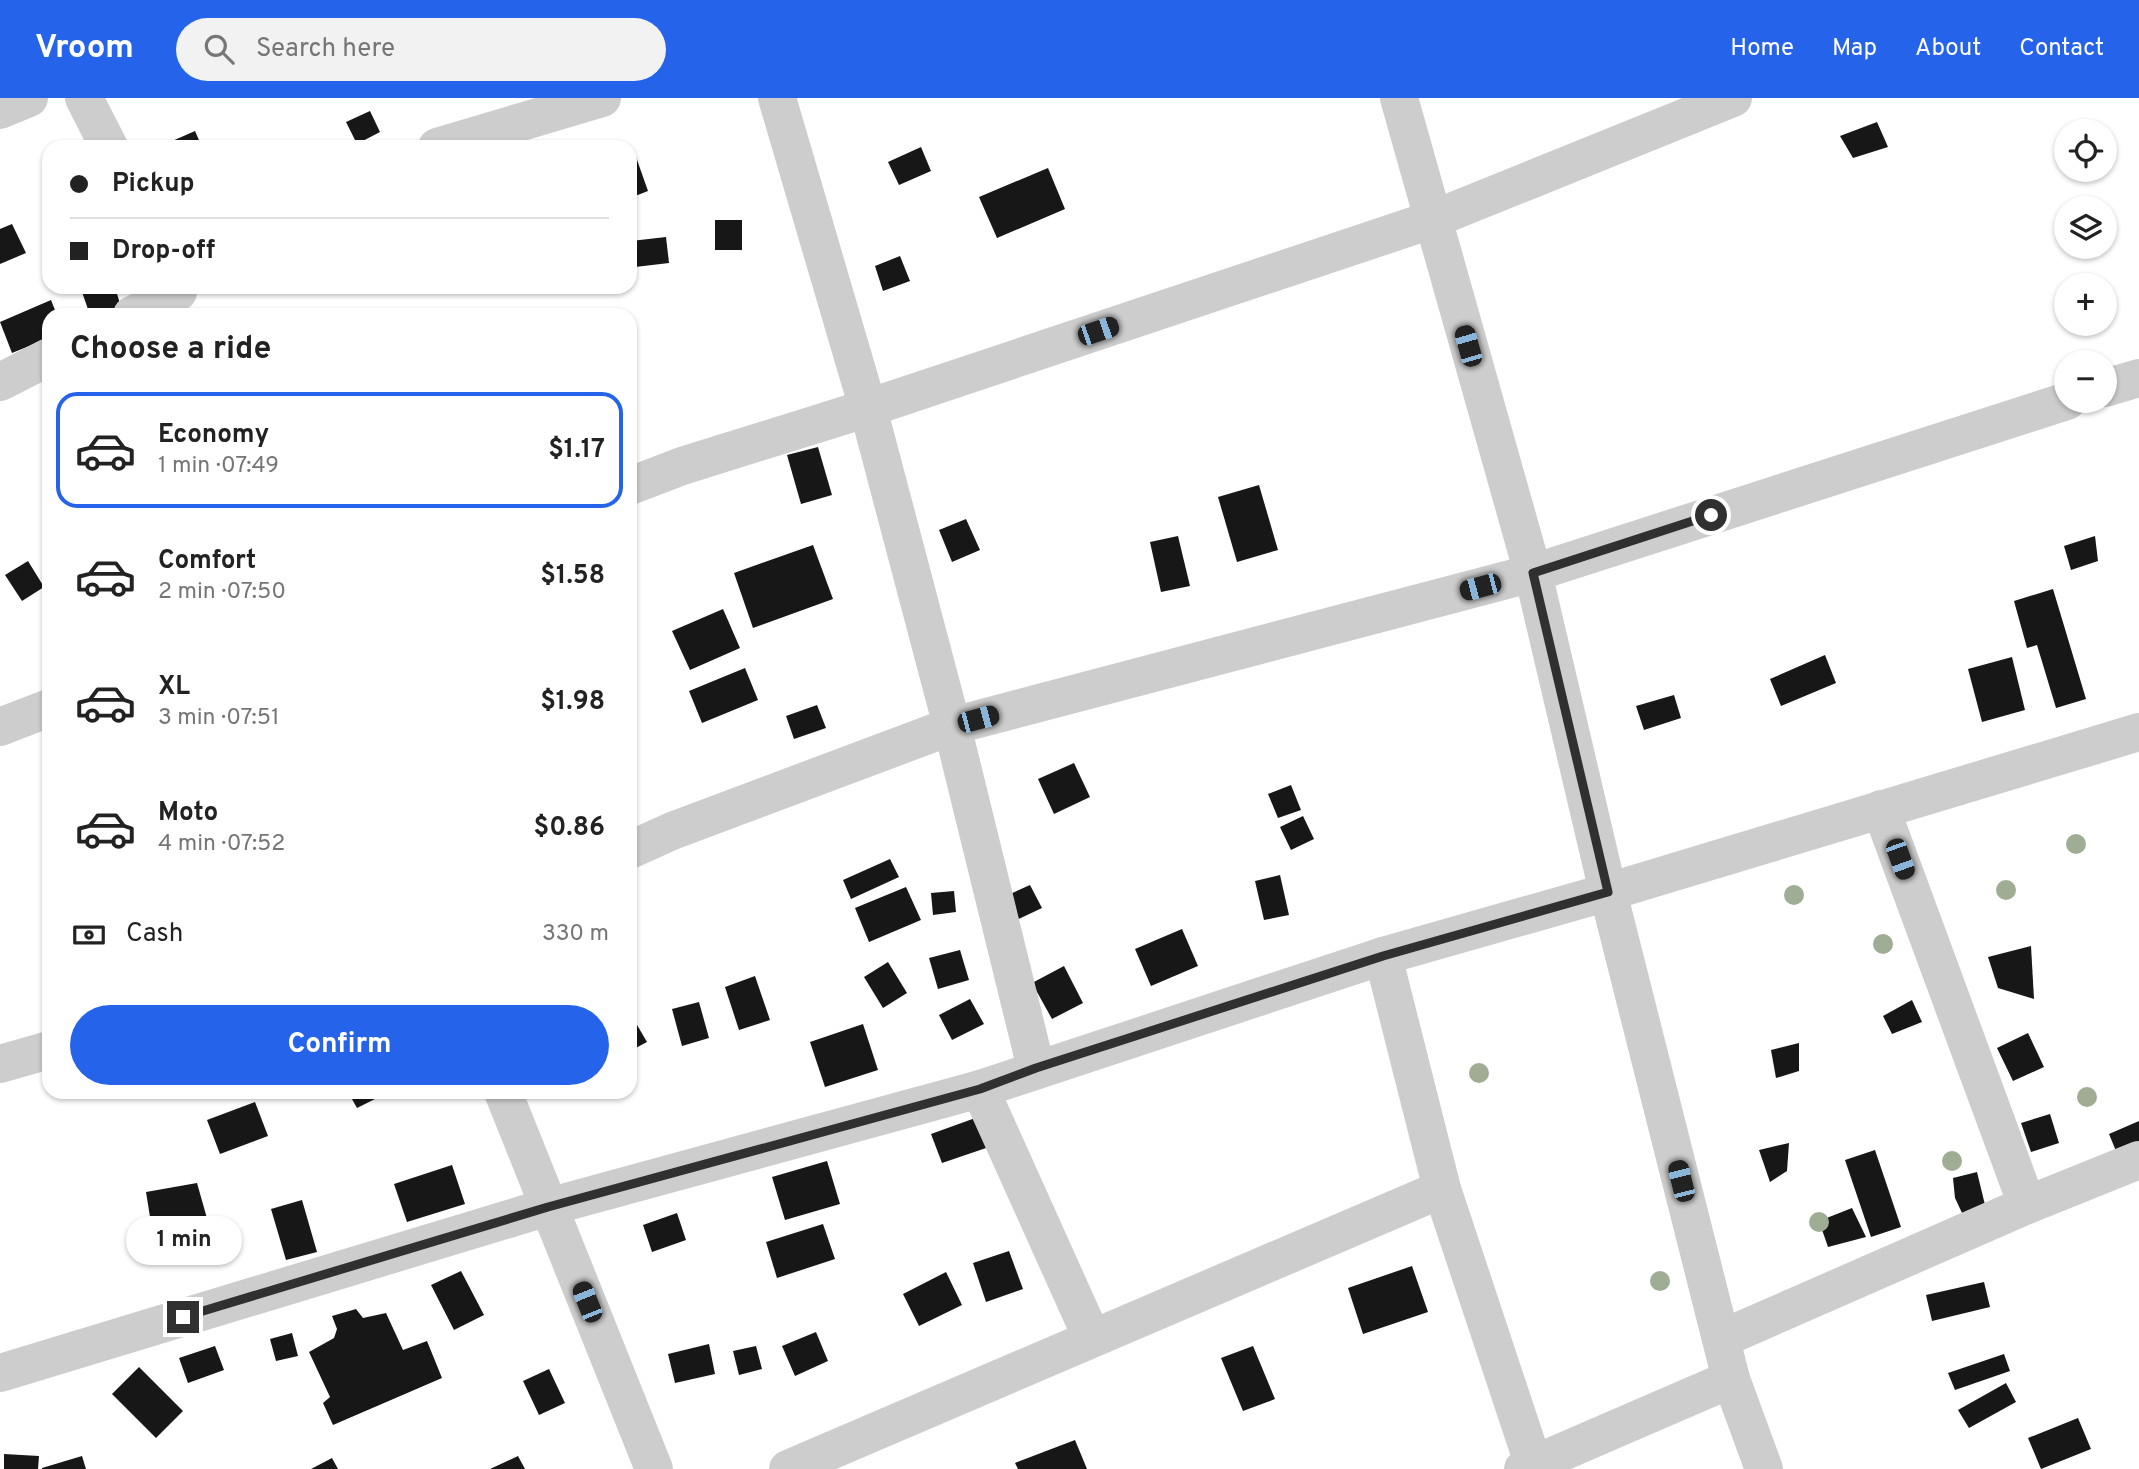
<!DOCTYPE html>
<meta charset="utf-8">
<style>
:root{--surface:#fff;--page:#f2f2f2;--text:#222;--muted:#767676;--line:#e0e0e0;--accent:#2563eb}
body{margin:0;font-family:Overpass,sans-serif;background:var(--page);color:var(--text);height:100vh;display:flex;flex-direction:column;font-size:26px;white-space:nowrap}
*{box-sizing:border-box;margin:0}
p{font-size:23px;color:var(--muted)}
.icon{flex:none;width:38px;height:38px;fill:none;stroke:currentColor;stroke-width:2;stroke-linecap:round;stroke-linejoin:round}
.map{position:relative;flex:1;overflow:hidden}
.drawer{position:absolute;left:42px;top:210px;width:595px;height:791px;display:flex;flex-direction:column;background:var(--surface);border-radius:21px;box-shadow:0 2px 5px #0004}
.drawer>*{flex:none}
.guide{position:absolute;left:42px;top:42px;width:595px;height:154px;border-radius:21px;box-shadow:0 2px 5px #0004;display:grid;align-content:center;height:154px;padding:0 28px;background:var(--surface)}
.tools{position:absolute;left:2054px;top:21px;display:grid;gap:14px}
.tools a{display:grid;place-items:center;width:63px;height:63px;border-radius:50%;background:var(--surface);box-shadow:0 2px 5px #0004;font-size:35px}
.end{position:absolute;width:32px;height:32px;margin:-16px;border:9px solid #303030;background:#fff;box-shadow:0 0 0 4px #fff}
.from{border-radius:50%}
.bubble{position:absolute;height:49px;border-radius:24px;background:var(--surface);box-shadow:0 2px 5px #0004;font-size:23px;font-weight:700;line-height:49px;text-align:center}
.car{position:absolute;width:21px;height:42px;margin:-21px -10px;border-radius:9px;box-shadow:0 0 5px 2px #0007;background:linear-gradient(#222 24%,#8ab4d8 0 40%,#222 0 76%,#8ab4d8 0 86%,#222 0)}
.guide b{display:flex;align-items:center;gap:24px;height:66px;font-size:26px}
.guide b+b{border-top:2px solid var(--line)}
.guide i{width:18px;height:18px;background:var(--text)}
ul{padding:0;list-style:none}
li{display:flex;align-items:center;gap:21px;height:116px;margin:0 14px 10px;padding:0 14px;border:4px solid transparent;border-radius:21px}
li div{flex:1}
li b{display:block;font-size:26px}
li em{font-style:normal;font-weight:700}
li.selected{border-color:var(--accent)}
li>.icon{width:63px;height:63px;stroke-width:1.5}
h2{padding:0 28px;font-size:32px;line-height:84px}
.pay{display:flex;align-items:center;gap:18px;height:77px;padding:0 28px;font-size:26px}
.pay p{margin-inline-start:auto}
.primary-button{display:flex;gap:14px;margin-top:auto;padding:14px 28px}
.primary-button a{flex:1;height:80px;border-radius:42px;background:var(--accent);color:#fff;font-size:28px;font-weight:700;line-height:80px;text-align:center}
header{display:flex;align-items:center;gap:42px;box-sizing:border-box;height:98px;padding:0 35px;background:var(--accent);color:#fff}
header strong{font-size:33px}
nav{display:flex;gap:38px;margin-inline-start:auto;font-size:24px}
.search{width:490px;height:63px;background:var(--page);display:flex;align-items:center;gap:18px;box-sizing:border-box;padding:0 24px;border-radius:38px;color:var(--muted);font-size:26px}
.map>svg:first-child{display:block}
.building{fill:#171717}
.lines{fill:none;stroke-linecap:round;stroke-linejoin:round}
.minor{stroke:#cdcdcd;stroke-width:38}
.tree{fill:#a0ad95}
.route{stroke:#303030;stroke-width:9}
</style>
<header>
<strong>Vroom</strong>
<div class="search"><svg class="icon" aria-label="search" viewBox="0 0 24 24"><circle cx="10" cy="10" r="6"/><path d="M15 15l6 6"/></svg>Search here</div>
<nav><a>Home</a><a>Map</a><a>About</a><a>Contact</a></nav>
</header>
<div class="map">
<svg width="2139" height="1371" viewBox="0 0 2139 1371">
<rect width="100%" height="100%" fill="#fff"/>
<g class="building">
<path d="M370 13 380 34 357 46 346 24Z"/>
<path d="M1877 24 1888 49 1853 60 1840 38Z"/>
<path d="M195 33 202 49H172L170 44Z"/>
<path d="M921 49 931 73 899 87 888 64Z"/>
<path d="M636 59 648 93 630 100V62Z"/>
<path d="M1048 70 1065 111 997 140 979 99Z"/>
<rect x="715" y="122" width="27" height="30"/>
<path d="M12 126 26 155 0 166V131Z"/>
<path d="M666 139 669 165 635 169 631 143Z"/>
<path d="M900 158 910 183 883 193 875 168Z"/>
<path d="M97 189H115L121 209 90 217 82 194Z"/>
<path d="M51 202 57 217H49V240L12 255 0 224Z"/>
<path d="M818 349 832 397 801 406 787 357Z"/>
<path d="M1259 387 1278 452 1237 464 1218 399Z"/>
<path d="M966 421 980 452 952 464 939 432Z"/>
<path d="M1178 438 1190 488 1161 494 1150 444Z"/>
<path d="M2095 438 2098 463 2071 472 2064 448Z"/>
<path d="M813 447 833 501 753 530 734 475Z"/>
<path d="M28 463 44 489 22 503 5 477Z"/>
<path d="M2053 491 2086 601 2056 610 2037 547 2027 550 2014 503Z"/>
<path d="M723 511 740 550 690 572 672 533Z"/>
<path d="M1825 557 1836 585 1781 608 1770 581Z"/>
<path d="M2012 559 2025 612 1982 624 1968 571Z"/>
<path d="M745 570 758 602 702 625 689 593Z"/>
<path d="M1674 597 1681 620 1644 632 1636 608Z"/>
<path d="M817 607 826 630 794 641 786 618Z"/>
<path d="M1074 665 1090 699 1054 716 1038 681Z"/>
<path d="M1291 687 1301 712 1278 720 1268 696Z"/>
<path d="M1303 718 1314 741 1291 752 1280 729Z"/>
<path d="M890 761 899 779 851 801 843 782Z"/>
<path d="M1280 777 1289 817 1264 822 1255 783Z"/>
<path d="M1030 787 1042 810 1012 824 1001 800Z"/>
<path d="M906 789 921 822 869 844 855 810Z"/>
<path d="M954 793 956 814 933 817 931 795Z"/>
<path d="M1182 831 1198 868 1151 888 1135 851Z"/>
<path d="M2031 848 2034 901 1998 890 1988 859Z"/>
<path d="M960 852 969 882 938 891 929 860Z"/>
<path d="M888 864 907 895 883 910 864 879Z"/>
<path d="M1064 868 1083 905 1052 921 1032 885Z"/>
<path d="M755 878 770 922 739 932 725 889Z"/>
<path d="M970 901 984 926 952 942 939 917Z"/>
<path d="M1912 902 1922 924 1892 936 1883 918Z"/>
<path d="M699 904 709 940 682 948 672 911Z"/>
<path d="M633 920 647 944 630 953V922Z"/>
<path d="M863 926 878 972 825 989 810 944Z"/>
<path d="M2028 935 2044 969 2013 983 1997 950Z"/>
<path d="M1799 945V973L1776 980 1771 952Z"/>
<path d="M348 994H377L379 999 357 1010Z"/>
<path d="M255 1004 268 1038 220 1056 207 1022Z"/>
<path d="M2050 1016 2059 1045 2031 1054 2021 1025Z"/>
<path d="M978 1019 989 1049 942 1065 931 1036Z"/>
<path d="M2139 1023V1044L2116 1053 2109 1036Z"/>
<path d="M1789 1045 1787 1073 1770 1084 1759 1052Z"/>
<path d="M1875 1052 1901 1129 1871 1139 1845 1062Z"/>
<path d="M827 1063 840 1106 785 1122 772 1079Z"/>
<path d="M452 1067 465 1106 407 1124 394 1086Z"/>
<path d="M1977 1074 1986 1111 1963 1117 1955 1100 1953 1080Z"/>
<path d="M197 1085 212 1138 155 1150 146 1094Z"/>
<path d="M302 1102 317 1154 286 1162 271 1111Z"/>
<path d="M1852 1110 1866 1139 1828 1149 1819 1123Z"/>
<path d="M677 1115 686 1142 652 1154 643 1127Z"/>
<path d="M823 1126 835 1161 777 1180 766 1144Z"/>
<path d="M1009 1153 1023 1191 986 1204 973 1165Z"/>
<path d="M1412 1168 1428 1214 1363 1236 1348 1190Z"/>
<path d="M461 1173 484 1217 454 1232 431 1187Z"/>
<path d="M946 1174 962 1207 919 1228 903 1196Z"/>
<path d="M1984 1184 1990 1209 1932 1223 1926 1197Z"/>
<path d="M356 1211 363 1220 386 1215 403 1252 427 1243 442 1280 333 1327 323 1305 330 1299 309 1254 334 1240 337 1231 332 1218Z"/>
<path d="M816 1234 828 1263 795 1278 782 1248Z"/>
<path d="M292 1235 298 1258 276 1263 270 1241Z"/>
<path d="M709 1246 715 1276 675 1285 668 1256Z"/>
<path d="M215 1248 224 1272 188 1285 179 1260Z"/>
<path d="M756 1248 762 1271 739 1277 733 1253Z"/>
<path d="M1253 1248 1275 1301 1243 1313 1221 1260Z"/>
<path d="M2004 1256 2010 1273 1955 1292 1948 1275Z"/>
<path d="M139 1269 183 1313 156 1340 112 1296Z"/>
<path d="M549 1271 565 1305 539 1317 523 1283Z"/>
<path d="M2006 1285 2016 1304 1969 1330 1958 1312Z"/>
<path d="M2078 1320 2091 1351 2041 1371 2028 1340Z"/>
<path d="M1075 1342 1087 1371H1018L1015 1365Z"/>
<path d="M4 1356 39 1358 38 1371H4Z"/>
<path d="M82 1358 86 1371H42V1370Z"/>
<path d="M518 1358 525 1371H490Z"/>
<path d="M332 1360 338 1371H311Z"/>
</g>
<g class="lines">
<g class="minor">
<path d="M84 0 109 49"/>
<path d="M777 0 868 310 952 628 1036 970"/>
<path d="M1399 0 1533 475 1608 794 1731 1281 1764 1371"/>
<path d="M0 12 29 0"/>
<path d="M437 49 602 0"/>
<path d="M132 217 178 194"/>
<path d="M0 284 49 259"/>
<path d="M2105 290 2139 280"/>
<path d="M630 388 682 368 868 310 1431 122 1733 0"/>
<path d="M0 629 49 610"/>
<path d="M1881 711 2027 1107"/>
<path d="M630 752 672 733 952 628 1533 475 2067 303"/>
<path d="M1383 858 1442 1091 1535 1371"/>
<path d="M0 966 49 952"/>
<path d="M980 991 1092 1240"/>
<path d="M503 994 654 1371"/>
<path d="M1721 1241 2027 1107 2139 1062"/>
<path d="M0 1275 548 1109 980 991 1383 858 1608 794 2139 634"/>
<path d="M788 1371 1442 1091"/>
<path d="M1523 1371 1731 1281"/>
</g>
</g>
<g class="tree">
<circle cx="2076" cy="746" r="10"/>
<circle cx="2006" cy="792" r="10"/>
<circle cx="1794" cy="797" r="10"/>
<circle cx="1883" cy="846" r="10"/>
<circle cx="1479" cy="975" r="10"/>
<circle cx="2087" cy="999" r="10"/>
<circle cx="1952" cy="1063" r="10"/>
<circle cx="1819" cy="1124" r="10"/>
<circle cx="1660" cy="1183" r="10"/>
</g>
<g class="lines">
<path class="route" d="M183 1219 548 1109 980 991 1036 970 1383 858 1608 794 1533 475 1711 417"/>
</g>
</svg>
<div class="tools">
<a><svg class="icon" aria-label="locate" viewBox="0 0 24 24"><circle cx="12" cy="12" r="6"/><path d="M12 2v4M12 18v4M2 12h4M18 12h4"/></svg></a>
<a><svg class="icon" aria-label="layers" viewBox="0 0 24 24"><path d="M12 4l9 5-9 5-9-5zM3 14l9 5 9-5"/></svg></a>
<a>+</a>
<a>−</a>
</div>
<i class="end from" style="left:1711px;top:417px"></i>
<i class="end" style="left:183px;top:1219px"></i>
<div class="bubble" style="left:126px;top:1118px;width:116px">1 min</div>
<i class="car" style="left:1098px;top:233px;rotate:71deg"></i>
<i class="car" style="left:1468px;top:248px;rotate:344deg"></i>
<i class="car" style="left:1480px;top:489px;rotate:255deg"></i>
<i class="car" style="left:978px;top:621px;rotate:75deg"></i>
<i class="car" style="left:1900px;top:761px;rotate:160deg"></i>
<i class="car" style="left:1681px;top:1083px;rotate:346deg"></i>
<i class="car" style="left:587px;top:1204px;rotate:338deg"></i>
<div class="guide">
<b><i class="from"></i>Pickup</b>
<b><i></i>Drop-off</b>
</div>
<section class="drawer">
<h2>Choose a ride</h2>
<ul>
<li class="selected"><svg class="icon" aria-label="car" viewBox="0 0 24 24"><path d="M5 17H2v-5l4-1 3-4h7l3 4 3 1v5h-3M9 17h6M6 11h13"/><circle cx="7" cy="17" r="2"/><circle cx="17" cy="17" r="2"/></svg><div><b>Economy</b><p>1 min · 07:49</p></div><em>$1.17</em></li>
<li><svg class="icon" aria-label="car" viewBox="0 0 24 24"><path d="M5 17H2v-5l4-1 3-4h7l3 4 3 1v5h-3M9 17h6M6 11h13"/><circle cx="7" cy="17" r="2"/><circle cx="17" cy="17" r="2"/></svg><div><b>Comfort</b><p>2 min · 07:50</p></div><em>$1.58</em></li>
<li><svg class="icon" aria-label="car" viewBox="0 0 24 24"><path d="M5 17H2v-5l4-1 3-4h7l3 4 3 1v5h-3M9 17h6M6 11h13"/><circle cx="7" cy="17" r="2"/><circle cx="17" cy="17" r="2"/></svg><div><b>XL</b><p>3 min · 07:51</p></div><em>$1.98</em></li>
<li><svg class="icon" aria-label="car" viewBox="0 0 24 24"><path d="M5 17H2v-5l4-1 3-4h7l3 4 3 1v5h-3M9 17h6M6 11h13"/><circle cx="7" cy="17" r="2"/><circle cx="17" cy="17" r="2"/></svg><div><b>Moto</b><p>4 min · 07:52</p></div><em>$0.86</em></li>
</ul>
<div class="pay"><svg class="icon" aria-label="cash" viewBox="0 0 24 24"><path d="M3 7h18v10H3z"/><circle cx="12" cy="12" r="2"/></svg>Cash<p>330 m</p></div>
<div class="primary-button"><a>Confirm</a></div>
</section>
</div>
